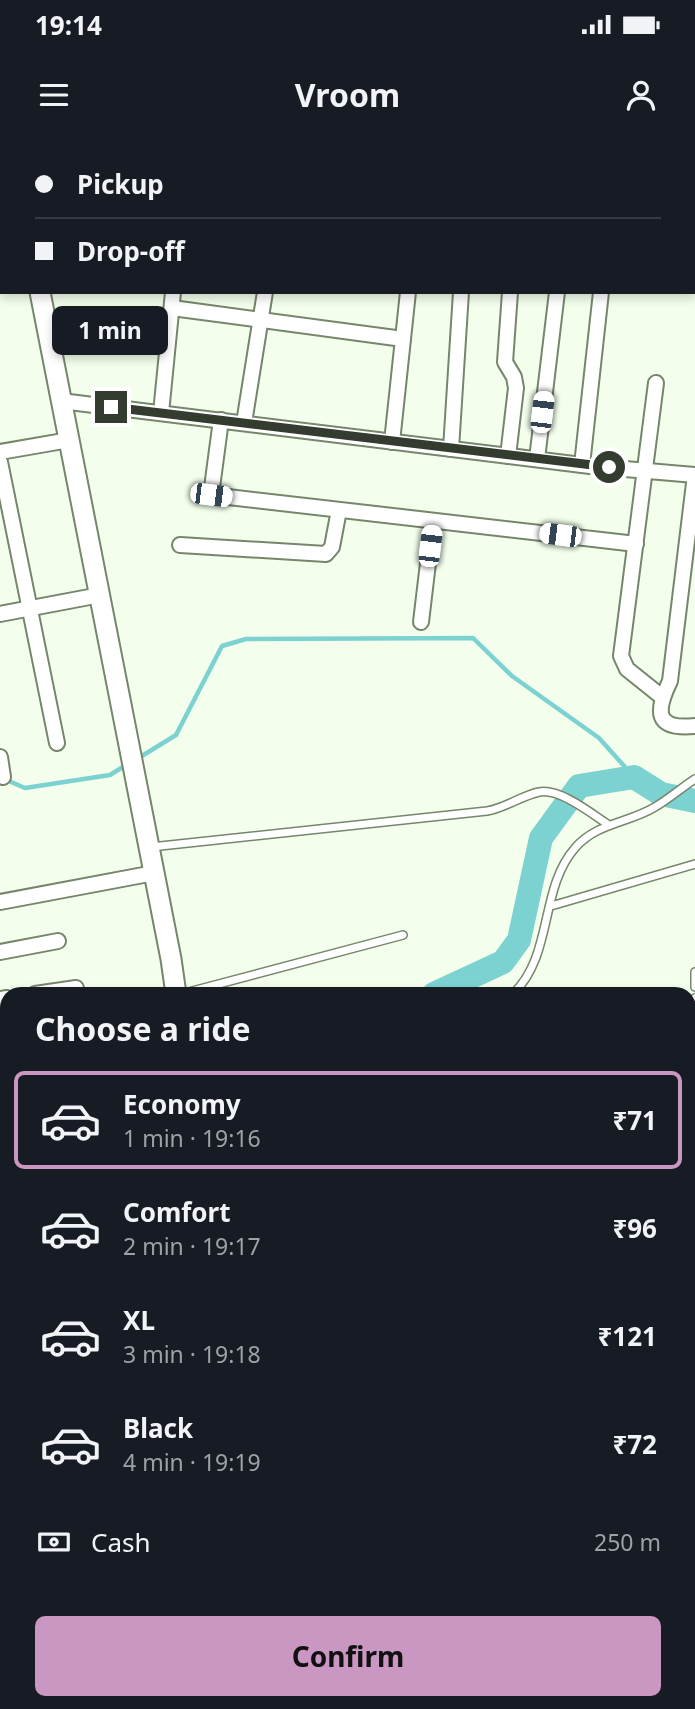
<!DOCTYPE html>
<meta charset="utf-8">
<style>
:root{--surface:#171b24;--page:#242831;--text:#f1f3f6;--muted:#9ea1a6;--line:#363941;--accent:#c997c2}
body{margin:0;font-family:"Noto Sans",sans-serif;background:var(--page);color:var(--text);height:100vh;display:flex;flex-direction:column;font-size:26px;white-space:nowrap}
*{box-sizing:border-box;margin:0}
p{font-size:23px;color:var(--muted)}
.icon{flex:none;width:38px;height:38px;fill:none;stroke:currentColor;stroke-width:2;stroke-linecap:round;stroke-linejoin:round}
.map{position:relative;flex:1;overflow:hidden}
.side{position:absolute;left:0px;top:847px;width:696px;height:723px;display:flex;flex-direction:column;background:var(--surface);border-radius:21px 21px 0 0;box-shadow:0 4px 10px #0003}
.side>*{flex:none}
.top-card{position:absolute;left:0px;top:0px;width:696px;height:154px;box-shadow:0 4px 10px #0003;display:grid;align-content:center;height:154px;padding:0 35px;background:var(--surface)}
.end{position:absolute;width:32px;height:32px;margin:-16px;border:9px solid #343b2f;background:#fff;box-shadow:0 0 0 4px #fff}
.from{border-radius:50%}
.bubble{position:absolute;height:49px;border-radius:10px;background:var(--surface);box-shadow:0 4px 10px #0003;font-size:23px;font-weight:700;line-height:49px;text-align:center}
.car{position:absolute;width:21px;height:42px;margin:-21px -10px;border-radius:9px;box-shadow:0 0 5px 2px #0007;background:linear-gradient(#fff 24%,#345 0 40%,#fff 0 76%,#345 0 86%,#fff 0)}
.top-card b{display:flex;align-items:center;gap:24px;height:66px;font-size:26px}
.top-card b+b{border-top:2px solid var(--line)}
.top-card i{width:18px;height:18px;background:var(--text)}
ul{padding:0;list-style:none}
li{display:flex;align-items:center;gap:21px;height:98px;margin:0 14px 10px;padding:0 21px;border:4px solid transparent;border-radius:10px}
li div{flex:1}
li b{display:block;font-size:26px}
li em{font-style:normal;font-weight:700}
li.active{border-color:var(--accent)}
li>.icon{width:63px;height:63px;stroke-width:1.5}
h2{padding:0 35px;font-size:32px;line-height:84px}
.pay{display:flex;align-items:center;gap:18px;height:77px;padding:0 35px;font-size:26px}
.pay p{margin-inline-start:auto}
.primary-button{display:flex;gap:14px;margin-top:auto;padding:14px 35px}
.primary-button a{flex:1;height:80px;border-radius:10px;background:var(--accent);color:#111;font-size:28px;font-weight:700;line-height:80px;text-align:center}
.status{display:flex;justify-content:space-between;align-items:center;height:49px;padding:0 35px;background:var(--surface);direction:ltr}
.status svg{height:19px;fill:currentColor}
header{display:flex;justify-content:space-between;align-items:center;height:91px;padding:0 35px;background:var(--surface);font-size:32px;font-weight:700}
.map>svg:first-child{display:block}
.built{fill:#e4fbd5}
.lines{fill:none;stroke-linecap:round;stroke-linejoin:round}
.stream{stroke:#7bd2d1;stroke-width:4.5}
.river{stroke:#7bd2d1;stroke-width:24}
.lane-casing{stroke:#75866a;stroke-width:10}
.street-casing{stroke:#75866a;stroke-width:18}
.secondary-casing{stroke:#75866a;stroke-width:23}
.lane{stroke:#fff;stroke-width:7}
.street{stroke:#fff;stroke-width:14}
.secondary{stroke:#fff;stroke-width:19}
.route{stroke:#343b2f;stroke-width:9}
</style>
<div class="status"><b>19:14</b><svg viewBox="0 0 49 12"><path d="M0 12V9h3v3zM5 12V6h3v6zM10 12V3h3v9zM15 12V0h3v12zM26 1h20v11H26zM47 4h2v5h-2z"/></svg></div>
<header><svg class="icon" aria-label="menu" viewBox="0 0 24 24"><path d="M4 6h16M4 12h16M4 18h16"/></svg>Vroom<svg class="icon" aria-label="person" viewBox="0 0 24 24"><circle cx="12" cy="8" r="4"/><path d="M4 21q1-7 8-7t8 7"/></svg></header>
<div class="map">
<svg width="695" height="1569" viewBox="0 0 695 1569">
<rect width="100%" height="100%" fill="#f3ffec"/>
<path class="built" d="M690 1439 695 1440V1569H640V1563H690Z"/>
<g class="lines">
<g class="stream">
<path d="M137 619 176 595 222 506 246 499 473 498 512 536 599 598 634 637"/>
<path d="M4 639 25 648 110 635 126 625"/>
</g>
<g class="river">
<path d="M434 854 503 822 519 800 541 698 579 646 634 637 661 654 695 661"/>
<path d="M0 1291 7 1292"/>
</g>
<defs>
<g id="lane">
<path d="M151 707 487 671C505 668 521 656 539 652 560 648 592 674 609 685"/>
<path d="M551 766 695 724"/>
<path d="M695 832V847"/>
<path d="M181 854 403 795"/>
<path d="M513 854C554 814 539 749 575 708 596 683 629 683 655 667 669 659 681 648 695 639"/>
<path d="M690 861 695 858"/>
<path d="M690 971 695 970"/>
<path d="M690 1038 695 1037"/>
<path d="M690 1116 695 1115"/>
<path d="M690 1202H695"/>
<path d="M690 1274H695"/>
</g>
<g id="street">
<path d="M119 2V0"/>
<path d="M169 2V0"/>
<path d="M216 2V0"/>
<path d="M264 2V0"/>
<path d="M312 2V0"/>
<path d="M362 2V0"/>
<path d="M423 2V0"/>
<path d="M471 2V0"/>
<path d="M521 2 522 0"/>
<path d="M570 2V0"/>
<path d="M619 2V0"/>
<path d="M657 2V0"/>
<path d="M0 107 2 106"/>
<path d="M172 168 403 199"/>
<path d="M656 243 621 516 627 529 662 557"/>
<path d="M61 261 590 326 695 335"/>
<path d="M161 273 173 152"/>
<path d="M221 280 211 355 636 404"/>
<path d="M244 283 265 152"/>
<path d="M392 302 408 152"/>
<path d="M451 309 461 152"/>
<path d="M0 312 69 300"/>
<path d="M508 316 516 248 514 237 505 222 510 152"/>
<path d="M537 319 557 152"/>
<path d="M0 322 57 603"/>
<path d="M582 325 601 152"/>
<path d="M695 335 670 541C655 572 655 590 695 586"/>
<path d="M180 405 326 414 332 407 339 370"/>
<path d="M0 474 100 455"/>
<path d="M421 482 433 381"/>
<path d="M0 617 3 637"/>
<path d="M0 762 154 733"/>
<path d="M0 812 58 801"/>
<path d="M35 854 76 848 77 854"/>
<path d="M0 859 7 858"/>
<path d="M0 909 7 907"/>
<path d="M2 950 7 984"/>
<path d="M0 994 7 993"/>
<path d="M0 1222 7 1220"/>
<path d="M0 1326 2 1309"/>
<path d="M0 1461 7 1462"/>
<path d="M690 1482V1445"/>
<path d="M71 1563 72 1569"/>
<path d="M121 1563V1569"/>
<path d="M625 1563 626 1569"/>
<path d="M419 1569 440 1563"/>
<path d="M687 1569 688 1563"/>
</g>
<g id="secondary">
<path d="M9 0 10 2"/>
<path d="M40 152 171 819 176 854"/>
<path d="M272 1563V1569"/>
</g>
</defs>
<use href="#lane" class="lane-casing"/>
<use href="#street" class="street-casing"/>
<use href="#secondary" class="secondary-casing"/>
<use href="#lane" class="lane"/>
<use href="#street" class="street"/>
<use href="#secondary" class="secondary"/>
</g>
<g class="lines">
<path class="route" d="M111 267 609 327"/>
</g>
</svg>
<i class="end from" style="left:609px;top:327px"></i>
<i class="end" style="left:111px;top:267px"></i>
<div class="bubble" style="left:52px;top:166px;width:116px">1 min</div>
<i class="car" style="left:542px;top:272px;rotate:7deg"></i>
<i class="car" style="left:211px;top:355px;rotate:97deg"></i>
<i class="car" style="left:560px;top:395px;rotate:277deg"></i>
<i class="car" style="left:430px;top:406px;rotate:7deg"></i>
<div class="top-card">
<b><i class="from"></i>Pickup</b>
<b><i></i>Drop-off</b>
</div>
<section class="side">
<h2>Choose a ride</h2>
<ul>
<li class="active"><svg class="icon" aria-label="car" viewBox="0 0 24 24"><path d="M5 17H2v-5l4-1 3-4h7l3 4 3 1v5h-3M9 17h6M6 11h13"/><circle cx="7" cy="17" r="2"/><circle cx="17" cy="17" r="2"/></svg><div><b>Economy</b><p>1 min · 19:16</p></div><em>₹71</em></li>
<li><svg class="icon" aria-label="car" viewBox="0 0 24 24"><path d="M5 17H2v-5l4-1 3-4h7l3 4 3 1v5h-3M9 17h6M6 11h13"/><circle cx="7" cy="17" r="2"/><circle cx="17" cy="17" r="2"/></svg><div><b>Comfort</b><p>2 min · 19:17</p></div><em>₹96</em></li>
<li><svg class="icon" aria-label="car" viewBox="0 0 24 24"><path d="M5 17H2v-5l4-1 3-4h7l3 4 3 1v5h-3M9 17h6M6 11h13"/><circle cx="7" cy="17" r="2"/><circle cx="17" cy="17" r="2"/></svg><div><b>XL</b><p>3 min · 19:18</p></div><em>₹121</em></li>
<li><svg class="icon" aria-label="car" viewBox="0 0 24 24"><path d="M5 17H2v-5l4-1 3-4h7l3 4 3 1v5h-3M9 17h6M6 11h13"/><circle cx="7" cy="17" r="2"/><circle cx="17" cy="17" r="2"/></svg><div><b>Black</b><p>4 min · 19:19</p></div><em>₹72</em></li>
</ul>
<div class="pay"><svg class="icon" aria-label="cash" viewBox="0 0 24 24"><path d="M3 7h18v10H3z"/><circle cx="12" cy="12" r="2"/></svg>Cash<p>250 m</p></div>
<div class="primary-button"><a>Confirm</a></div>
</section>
</div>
